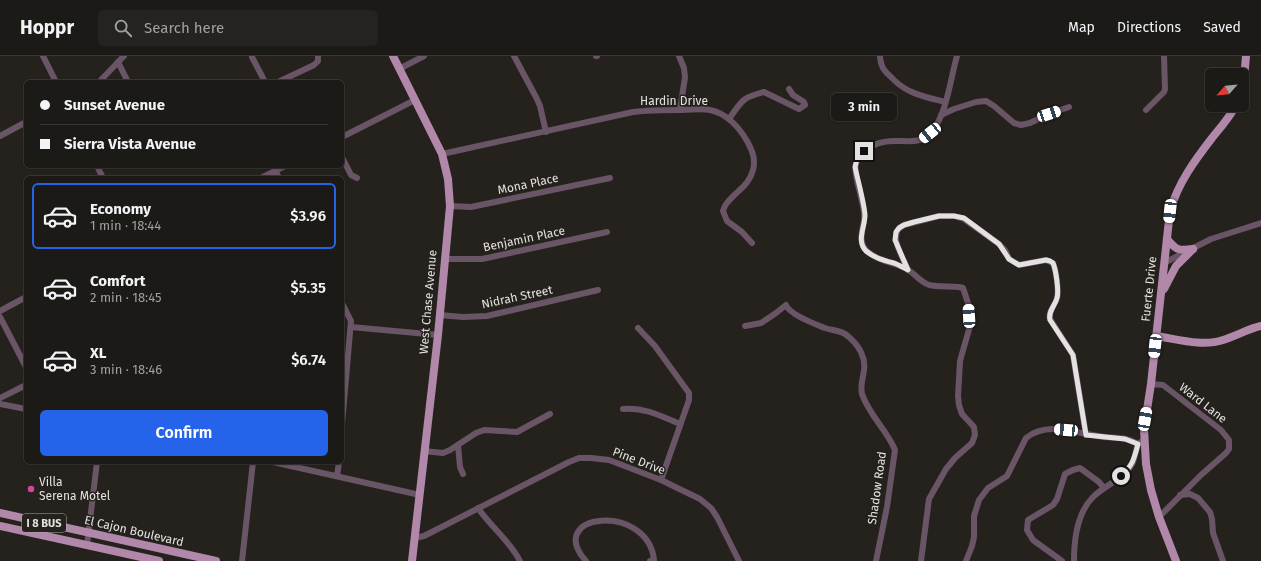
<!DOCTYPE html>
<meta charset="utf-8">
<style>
:root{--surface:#1c1a16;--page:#25231f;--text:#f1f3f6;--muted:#a0a1a1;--line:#3a3835;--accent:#2563eb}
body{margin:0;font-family:"Fira Sans",sans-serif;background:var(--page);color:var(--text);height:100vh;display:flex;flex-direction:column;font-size:15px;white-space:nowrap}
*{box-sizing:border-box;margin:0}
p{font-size:13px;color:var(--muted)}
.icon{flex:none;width:22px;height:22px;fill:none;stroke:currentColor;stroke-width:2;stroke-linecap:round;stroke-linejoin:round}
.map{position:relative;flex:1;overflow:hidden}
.sheet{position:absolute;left:24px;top:120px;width:320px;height:288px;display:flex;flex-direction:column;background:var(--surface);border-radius:6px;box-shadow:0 1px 3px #0004,0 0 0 1px var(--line)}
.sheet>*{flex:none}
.top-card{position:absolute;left:24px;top:24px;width:320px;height:88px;border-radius:6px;box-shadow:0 1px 3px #0004,0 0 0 1px var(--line);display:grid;align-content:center;height:88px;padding:0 16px;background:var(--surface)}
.needle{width:26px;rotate:243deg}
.fabs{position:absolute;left:1205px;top:12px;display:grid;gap:8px}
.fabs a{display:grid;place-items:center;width:44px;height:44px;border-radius:6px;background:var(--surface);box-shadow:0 1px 3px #0004,0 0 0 1px var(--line);font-size:20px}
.end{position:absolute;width:18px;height:18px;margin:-9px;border:5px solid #e4e2e0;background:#111;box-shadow:0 0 0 2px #111}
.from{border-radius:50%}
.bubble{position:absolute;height:28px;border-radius:6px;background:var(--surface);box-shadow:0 1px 3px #0004,0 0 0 1px var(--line);font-size:13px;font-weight:600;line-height:28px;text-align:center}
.car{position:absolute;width:12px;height:24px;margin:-12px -6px;border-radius:5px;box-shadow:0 0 3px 1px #0007;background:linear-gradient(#fff 24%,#345 0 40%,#fff 0 76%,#345 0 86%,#fff 0)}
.top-card b{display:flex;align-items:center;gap:14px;height:38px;font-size:15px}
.top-card b+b{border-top:1px solid var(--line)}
.top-card i{width:10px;height:10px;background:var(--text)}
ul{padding:7px 0 0;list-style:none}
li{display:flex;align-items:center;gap:12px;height:66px;margin:0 8px 6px;padding:0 8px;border:2px solid transparent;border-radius:6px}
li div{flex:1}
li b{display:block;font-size:15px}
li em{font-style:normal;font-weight:600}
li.active{border-color:var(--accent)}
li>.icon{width:36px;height:36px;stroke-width:1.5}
.primary-button{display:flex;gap:8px;margin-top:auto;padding:8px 16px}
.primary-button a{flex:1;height:46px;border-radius:6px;background:var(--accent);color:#fff;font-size:16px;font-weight:600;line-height:46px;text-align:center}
header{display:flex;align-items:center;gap:24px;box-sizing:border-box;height:56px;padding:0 20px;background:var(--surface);border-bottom:1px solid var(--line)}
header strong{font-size:19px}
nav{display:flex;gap:22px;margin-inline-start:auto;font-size:14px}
.search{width:280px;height:36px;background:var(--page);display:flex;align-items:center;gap:10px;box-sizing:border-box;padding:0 14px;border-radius:6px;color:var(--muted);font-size:15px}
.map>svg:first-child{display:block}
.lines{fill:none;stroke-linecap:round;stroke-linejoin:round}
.minor{stroke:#6a5566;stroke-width:6}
.major{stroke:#b188aa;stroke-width:8}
.route{stroke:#e4e2e0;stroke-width:5}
.hotel-dot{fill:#d1479c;stroke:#25221e;stroke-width:1.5}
.labels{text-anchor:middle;stroke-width:3;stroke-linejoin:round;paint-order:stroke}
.shield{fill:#25221e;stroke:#aba8a6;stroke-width:1}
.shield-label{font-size:11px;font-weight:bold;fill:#e4e2e0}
.street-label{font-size:12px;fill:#e4e2e0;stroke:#25221e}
.poi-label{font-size:12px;fill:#e4e2e0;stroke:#25221e;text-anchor:start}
</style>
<header>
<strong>Hoppr</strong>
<div class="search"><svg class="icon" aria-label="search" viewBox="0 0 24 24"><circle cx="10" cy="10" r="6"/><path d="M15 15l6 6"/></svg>Search here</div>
<nav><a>Map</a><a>Directions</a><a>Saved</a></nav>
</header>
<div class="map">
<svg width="1261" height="505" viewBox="0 0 1261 505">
<rect width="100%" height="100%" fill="#25221e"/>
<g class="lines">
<g class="minor">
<path d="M43 0 56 26"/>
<path d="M514 0 537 43 540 50 546 76"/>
<path d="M596 0H597"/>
<path d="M679 0 684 12 685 21 680 54"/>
<path d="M880 0C881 13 885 15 894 24 908 38 926 41 945 46"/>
<path d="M252 1 265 26"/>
<path d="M118 6 128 26"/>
<path d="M399 13 424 0"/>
<path d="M99 26 124 0"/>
<path d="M278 26 314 9 318 5V0"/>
<path d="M1146 54 1164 36 1165 33 1164 0"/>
<path d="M941 59 954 53 976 46 986 45 994 50 1014 67 1021 69 1030 67 1049 58 1069 51"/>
<path d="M729 63C742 45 741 42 764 36L799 53 805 49 804 46 793 39 789 33"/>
<path d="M0 80 26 66"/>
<path d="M342 81 415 44"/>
<path d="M442 98 633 56C650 54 666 54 682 54 691 54 701 52 710 54 726 57 739 71 747 85 752 94 756 103 753 114 749 130 736 135 727 147 725 149 724 152 723 155L727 165 742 176 752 187"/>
<path d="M342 101 351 119 357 122"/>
<path d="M97 110 103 122"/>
<path d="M273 110 279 122"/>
<path d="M261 122 285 110"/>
<path d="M450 150 471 151 610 122"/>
<path d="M444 203H482L607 176"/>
<path d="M1164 207 1211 183 1261 167"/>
<path d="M908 214C903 201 886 177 904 169L939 160H954L964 163 999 188 1005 194 1009 203 1019 209 1046 204 1053 207C1056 214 1059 235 1057 242 1055 250 1048 255 1050 263L1073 299 1086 379"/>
<path d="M342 247 351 265 342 368"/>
<path d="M0 255 26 241"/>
<path d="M439 259 463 261 487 260 598 234"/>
<path d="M0 261 26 311"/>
<path d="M745 270 761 267 776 257 786 249C790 259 815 268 825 272 834 275 843 274 850 282 859 290 866 302 864 314 863 323 860 329 862 338 869 359 887 374 895 394L887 451 876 505"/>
<path d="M351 271 438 279"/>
<path d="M638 272 655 290 689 337V344L661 424"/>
<path d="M1151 328 1163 329 1221 374 1229 384V393L1226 397 1201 419 1159 461"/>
<path d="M0 342 26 329"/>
<path d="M0 348 26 353"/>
<path d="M623 353C645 351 661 360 680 368"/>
<path d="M458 389 460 411 463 418"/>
<path d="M424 395 443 397 450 394 476 377 484 374 517 376 550 358"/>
<path d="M273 406 420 439"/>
<path d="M337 420 339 406"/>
<path d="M1180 439 1190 438 1198 442 1210 456 1212 463 1213 477 1223 505"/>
<path d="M478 452C491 471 510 485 520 505"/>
<path d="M415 482 424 480 569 406 579 402H591L609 404 661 424 700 443 711 452 717 461 739 505"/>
<path d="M87 489 97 406"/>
<path d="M242 505 253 406"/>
<path d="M586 505C543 457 648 446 654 504L650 505"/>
<path d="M921 505 929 443 946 413 955 402 972 387 975 379 974 371 962 358 959 349 958 340 960 305 970 270 969 250 963 232 959 231C950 230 938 231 929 229 920 226 914 217 907 213 894 206 865 203 862 186 860 179 863 172 864 165 865 157 863 149 861 142 859 129 851 112 859 101 864 94 876 87 884 86 900 82 918 91 931 77 947 58 950 24 957 0"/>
<path d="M966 505 972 490 974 481V460L979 444 988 432 1007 420 1026 382C1047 365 1075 377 1098 380 1107 382 1117 381 1126 383 1130 384 1134 386 1138 388"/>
<path d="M1062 505 1033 484 1027 474 1028 464 1053 449 1057 443 1065 418 1073 414 1080 412 1099 426 1104 432"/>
<path d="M1074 505C1074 483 1077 457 1093 441 1105 429 1126 422 1133 406 1135 400 1136 394 1138 388L1141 386"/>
</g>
<g class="major">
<path d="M393 0 442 98 448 123 450 150 438 279 412 505"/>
<path d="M1242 32 1244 24 1246 0"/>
<path d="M1167 183C1176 194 1178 195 1193 193"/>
<path d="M1164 233 1176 210 1193 193"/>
<path d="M1156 280C1177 283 1202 291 1223 284 1236 280 1248 273 1261 270"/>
<path d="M0 457 216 505"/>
<path d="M0 470 159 505"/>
<path d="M1176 505 1159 461 1151 434 1146 408 1144 373 1151 328 1170 155C1178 127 1195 104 1212 82 1221 71 1230 61 1236 49"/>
</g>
</g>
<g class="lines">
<path class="route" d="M864 95 857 103 855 111C858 125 864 146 865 159 865 171 856 185 866 195 874 202 885 205 894 207 899 209 904 212 908 214L895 184 896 176 899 172 904 169 914 166 939 160H954L964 162 999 188 1009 203 1019 209 1046 204 1050 205 1053 207C1056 214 1059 235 1057 242 1055 250 1048 255 1050 264L1073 299 1086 379 1125 383 1138 388C1134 403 1133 409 1121 420"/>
</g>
<circle class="hotel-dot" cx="31" cy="433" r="4"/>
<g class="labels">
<rect class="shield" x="22" y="458" width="44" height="18" rx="3"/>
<g class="shield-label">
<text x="44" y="471">I 8 BUS</text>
</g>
<g class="street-label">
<text x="674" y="49">Hardin Drive</text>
<text transform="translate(528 128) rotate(-12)" y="4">Mona Place</text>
<text transform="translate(524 183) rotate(-12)" y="4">Benjamin Place</text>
<text transform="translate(1149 233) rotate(-84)" y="4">Fuerte Drive</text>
<text transform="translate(517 241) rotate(-12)" y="4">Nidrah Street</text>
<text transform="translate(428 246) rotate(-85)" y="4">West Chase Avenue</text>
<text transform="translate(1203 347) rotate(38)" y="4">Ward Lane</text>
<text transform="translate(639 405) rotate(21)" y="4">Pine Drive</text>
<text transform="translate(877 432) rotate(-82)" y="4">Shadow Road</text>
<text transform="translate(134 475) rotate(13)" y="4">El Cajon Boulevard</text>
</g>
<g class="poi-label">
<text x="39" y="430">Villa<tspan x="39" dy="14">Serena Motel</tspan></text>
</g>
</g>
</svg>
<div class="fabs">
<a><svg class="needle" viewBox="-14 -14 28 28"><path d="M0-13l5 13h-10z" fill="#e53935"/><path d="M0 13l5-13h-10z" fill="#a0a1a1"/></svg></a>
</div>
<i class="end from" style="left:1121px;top:420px"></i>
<i class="end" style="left:864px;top:95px"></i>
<div class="bubble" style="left:831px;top:37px;width:66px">3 min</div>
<i class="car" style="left:1049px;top:58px;rotate:72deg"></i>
<i class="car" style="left:930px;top:77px;rotate:231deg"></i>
<i class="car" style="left:1170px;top:155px;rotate:186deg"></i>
<i class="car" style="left:969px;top:260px;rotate:357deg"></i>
<i class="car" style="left:1155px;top:290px;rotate:186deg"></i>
<i class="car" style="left:1145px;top:363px;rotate:10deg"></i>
<i class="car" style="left:1066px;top:374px;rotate:274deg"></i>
<div class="top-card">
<b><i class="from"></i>Sunset Avenue</b>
<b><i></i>Sierra Vista Avenue</b>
</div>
<section class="sheet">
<ul>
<li class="active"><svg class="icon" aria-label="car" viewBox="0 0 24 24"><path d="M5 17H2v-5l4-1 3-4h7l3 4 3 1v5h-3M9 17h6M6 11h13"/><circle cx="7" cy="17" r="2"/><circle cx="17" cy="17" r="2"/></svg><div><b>Economy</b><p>1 min · 18:44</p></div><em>$3.96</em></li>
<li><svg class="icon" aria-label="car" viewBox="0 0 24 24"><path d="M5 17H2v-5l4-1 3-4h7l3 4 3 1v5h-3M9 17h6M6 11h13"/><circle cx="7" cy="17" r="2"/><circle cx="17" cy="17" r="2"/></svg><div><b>Comfort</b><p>2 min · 18:45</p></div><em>$5.35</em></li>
<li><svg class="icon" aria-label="car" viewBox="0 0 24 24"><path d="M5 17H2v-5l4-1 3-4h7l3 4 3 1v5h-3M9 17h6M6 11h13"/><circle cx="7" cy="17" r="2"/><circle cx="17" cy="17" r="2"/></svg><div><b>XL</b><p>3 min · 18:46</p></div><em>$6.74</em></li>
</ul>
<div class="primary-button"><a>Confirm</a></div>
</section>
</div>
